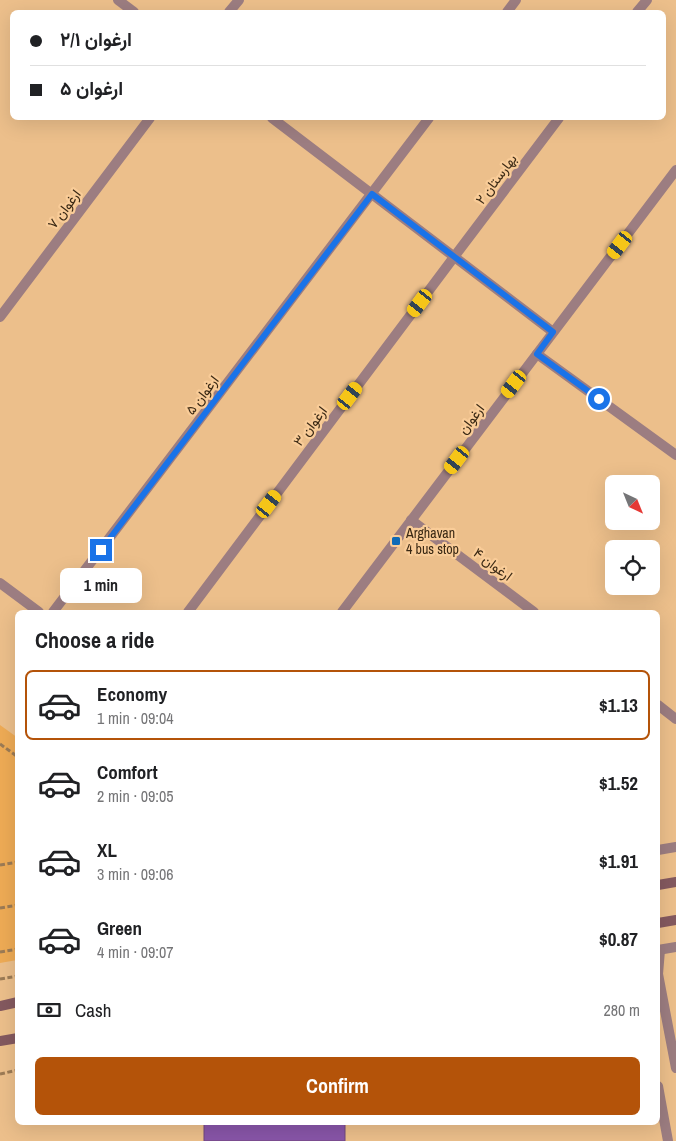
<!DOCTYPE html>
<meta charset="utf-8">
<style>
:root{--surface:#fff;--page:#f2f2f2;--text:#202124;--muted:#757577;--line:#e0e0e0;--accent:#b45309}
body{margin:0;font-family:"Archivo Narrow",Vazirmatn,sans-serif;background:var(--page);color:var(--text);height:100vh;display:flex;flex-direction:column;font-size:19px;white-space:nowrap}
*{box-sizing:border-box;margin:0}
p{font-size:16px;color:var(--muted)}
.icon{flex:none;width:28px;height:28px;fill:none;stroke:currentColor;stroke-width:2;stroke-linecap:round;stroke-linejoin:round}
.map{position:relative;flex:1;overflow:hidden}
.drawer{position:absolute;left:15px;top:610px;width:645px;height:515px;display:flex;flex-direction:column;background:var(--surface);border-radius:8px;box-shadow:0 5px 20px #0002}
.drawer>*{flex:none}
.banner{position:absolute;left:10px;top:10px;width:656px;height:110px;border-radius:8px;box-shadow:0 5px 20px #0002;display:grid;align-content:center;height:110px;padding:0 20px;background:var(--surface)}
.needle{width:32px;rotate:137deg}
.tools{position:absolute;left:605px;top:475px;display:grid;gap:10px}
.tools a{display:grid;place-items:center;width:55px;height:55px;border-radius:8px;background:var(--surface);box-shadow:0 5px 20px #0002;font-size:25px}
.end{position:absolute;width:22px;height:22px;margin:-11px;border:6px solid #1a73e8;background:#fff;box-shadow:0 0 0 2px #fff}
.from{border-radius:50%}
.bubble{position:absolute;height:35px;border-radius:8px;background:var(--surface);box-shadow:0 5px 20px #0002;font-size:16px;font-weight:800;line-height:35px;text-align:center}
.car{position:absolute;width:15px;height:30px;margin:-15px -8px;border-radius:6px;box-shadow:0 0 4px 1px #0007;background:linear-gradient(#f5c518 24%,#345 0 40%,#f5c518 0 76%,#345 0 86%,#f5c518 0)}
.banner b{display:flex;align-items:center;gap:18px;height:48px;font-size:19px}
.banner b+b{border-top:1px solid var(--line)}
.banner i{width:12px;height:12px;background:var(--text)}
ul{padding:0;list-style:none}
li{display:flex;align-items:center;gap:15px;height:70px;margin:0 10px 8px;padding:0 10px;border:2px solid transparent;border-radius:8px}
li div{flex:1}
li b{display:block;font-size:19px}
li em{font-style:normal;font-weight:800}
li.active{border-color:var(--accent)}
li>.icon{width:45px;height:45px;stroke-width:1.5}
h2{padding:0 20px;font-size:22px;line-height:60px}
.pay{display:flex;align-items:center;gap:12px;height:55px;padding:0 20px;font-size:19px}
.pay p{margin-inline-start:auto}
.action{display:flex;gap:10px;margin-top:auto;padding:10px 20px}
.action a{flex:1;height:58px;border-radius:8px;background:var(--accent);color:#fff;font-size:20px;font-weight:800;line-height:58px;text-align:center}
.map>svg:first-child{display:block}
.green{fill:#eeab55}
.water{fill:#8855a8;stroke:#71487c}
.lines{fill:none;stroke-linecap:round;stroke-linejoin:round}
.path{stroke:#9c7b55;stroke-width:3;stroke-dasharray:5 2.5;stroke-linecap:butt}
.lane{stroke:#9c7d81;stroke-width:10}
.street{stroke:#9c7d81;stroke-width:10}
.secondary{stroke:#84595f;stroke-width:10}
.route{stroke:#1a73e8;stroke-width:6}
.poi-dot{fill:#0e6ab7;stroke:#f9cc98;stroke-width:2}
.labels{text-anchor:middle;stroke-width:4.5;stroke-linejoin:round;paint-order:stroke}
.street-label{font-size:14px;fill:#3a2914;stroke:#f9cc98}
.poi-label{font-size:14px;fill:#3a2914;stroke:#f9cc98;text-anchor:start}
</style>
<div class="map">
<svg width="676" height="1141" viewBox="0 0 676 1141">
<rect width="100%" height="100%" fill="#ecbf8b"/>
<path class="green" d="M0 725 18 738 17 960 0 963Z"/>
<rect class="water" x="204" y="1123" width="141" height="18"/>
<g class="lines">
<g class="path">
<path d="M0 744 18 757"/>
<path d="M0 865 18 862"/>
<path d="M0 908 18 905"/>
<path d="M0 952 18 949"/>
<path d="M0 979 18 976"/>
<path d="M0 1074 18 1070"/>
</g>
<g class="lane">
<path d="M118 0 134 12"/>
<path d="M637 12 647 0"/>
<path d="M272 118 553 332"/>
<path d="M454 257 559 118"/>
<path d="M658 950 676 947"/>
<path d="M660 950 658 974 676 1068"/>
<path d="M658 1086 668 1141"/>
</g>
<g class="street">
<path d="M229 12 239 0"/>
<path d="M507 12 516 0"/>
<path d="M0 317 150 118"/>
<path d="M537 354 676 455"/>
<path d="M411 520 534 612"/>
<path d="M0 583 39 612"/>
<path d="M53 612 429 118"/>
<path d="M188 612 454 257"/>
<path d="M342 612 676 170"/>
<path d="M658 705 676 719"/>
<path d="M658 850 676 847"/>
</g>
<g class="secondary">
<path d="M658 885 676 882"/>
<path d="M658 923 676 920"/>
<path d="M0 1006 18 1002"/>
<path d="M0 1041 18 1038"/>
</g>
</g>
<g class="lines">
<path class="route" d="M101 550 372 194 553 332 537 354 599 399"/>
</g>
<rect class="poi-dot" x="391" y="536" width="10" height="10" rx="2.5"/>
<g class="labels">
<g class="street-label">
<text transform="translate(496 179) rotate(-53)" y="5">بهارستان ۲</text>
<text transform="translate(64 209) rotate(-53)" y="5">ارغوان ۷</text>
<text transform="translate(202 395) rotate(-53)" y="5">ارغوان ۵</text>
<text transform="translate(471 419) rotate(-53)" y="5">ارغوان</text>
<text transform="translate(310 426) rotate(-53)" y="5">ارغوان ۳</text>
<text transform="translate(493 564) rotate(37)" y="5">ارغوان ۴</text>
</g>
<g class="poi-label">
<text x="406" y="538">Arghavan<tspan x="406" dy="16">4 bus stop</tspan></text>
</g>
</g>
</svg>
<div class="tools">
<a><svg class="needle" viewBox="-14 -14 28 28"><path d="M0-13l5 13h-10z" fill="#e53935"/><path d="M0 13l5-13h-10z" fill="#757577"/></svg></a>
<a><svg class="icon" aria-label="locate" viewBox="0 0 24 24"><circle cx="12" cy="12" r="6"/><path d="M12 2v4M12 18v4M2 12h4M18 12h4"/></svg></a>
</div>
<i class="end from" style="left:599px;top:399px"></i>
<i class="end" style="left:101px;top:550px"></i>
<div class="bubble" style="left:60px;top:568px;width:82px">1 min</div>
<i class="car" style="left:620px;top:245px;rotate:217deg"></i>
<i class="car" style="left:420px;top:303px;rotate:217deg"></i>
<i class="car" style="left:514px;top:384px;rotate:217deg"></i>
<i class="car" style="left:350px;top:396px;rotate:37deg"></i>
<i class="car" style="left:457px;top:460px;rotate:217deg"></i>
<i class="car" style="left:269px;top:504px;rotate:37deg"></i>
<div class="banner">
<b><i class="from"></i>ارغوان ۲/۱</b>
<b><i></i>ارغوان ۵</b>
</div>
<section class="drawer">
<h2>Choose a ride</h2>
<ul>
<li class="active"><svg class="icon" aria-label="car" viewBox="0 0 24 24"><path d="M5 17H2v-5l4-1 3-4h7l3 4 3 1v5h-3M9 17h6M6 11h13"/><circle cx="7" cy="17" r="2"/><circle cx="17" cy="17" r="2"/></svg><div><b>Economy</b><p>1 min · 09:04</p></div><em>$1.13</em></li>
<li><svg class="icon" aria-label="car" viewBox="0 0 24 24"><path d="M5 17H2v-5l4-1 3-4h7l3 4 3 1v5h-3M9 17h6M6 11h13"/><circle cx="7" cy="17" r="2"/><circle cx="17" cy="17" r="2"/></svg><div><b>Comfort</b><p>2 min · 09:05</p></div><em>$1.52</em></li>
<li><svg class="icon" aria-label="car" viewBox="0 0 24 24"><path d="M5 17H2v-5l4-1 3-4h7l3 4 3 1v5h-3M9 17h6M6 11h13"/><circle cx="7" cy="17" r="2"/><circle cx="17" cy="17" r="2"/></svg><div><b>XL</b><p>3 min · 09:06</p></div><em>$1.91</em></li>
<li><svg class="icon" aria-label="car" viewBox="0 0 24 24"><path d="M5 17H2v-5l4-1 3-4h7l3 4 3 1v5h-3M9 17h6M6 11h13"/><circle cx="7" cy="17" r="2"/><circle cx="17" cy="17" r="2"/></svg><div><b>Green</b><p>4 min · 09:07</p></div><em>$0.87</em></li>
</ul>
<div class="pay"><svg class="icon" aria-label="cash" viewBox="0 0 24 24"><path d="M3 7h18v10H3z"/><circle cx="12" cy="12" r="2"/></svg>Cash<p>280 m</p></div>
<div class="action"><a>Confirm</a></div>
</section>
</div>
